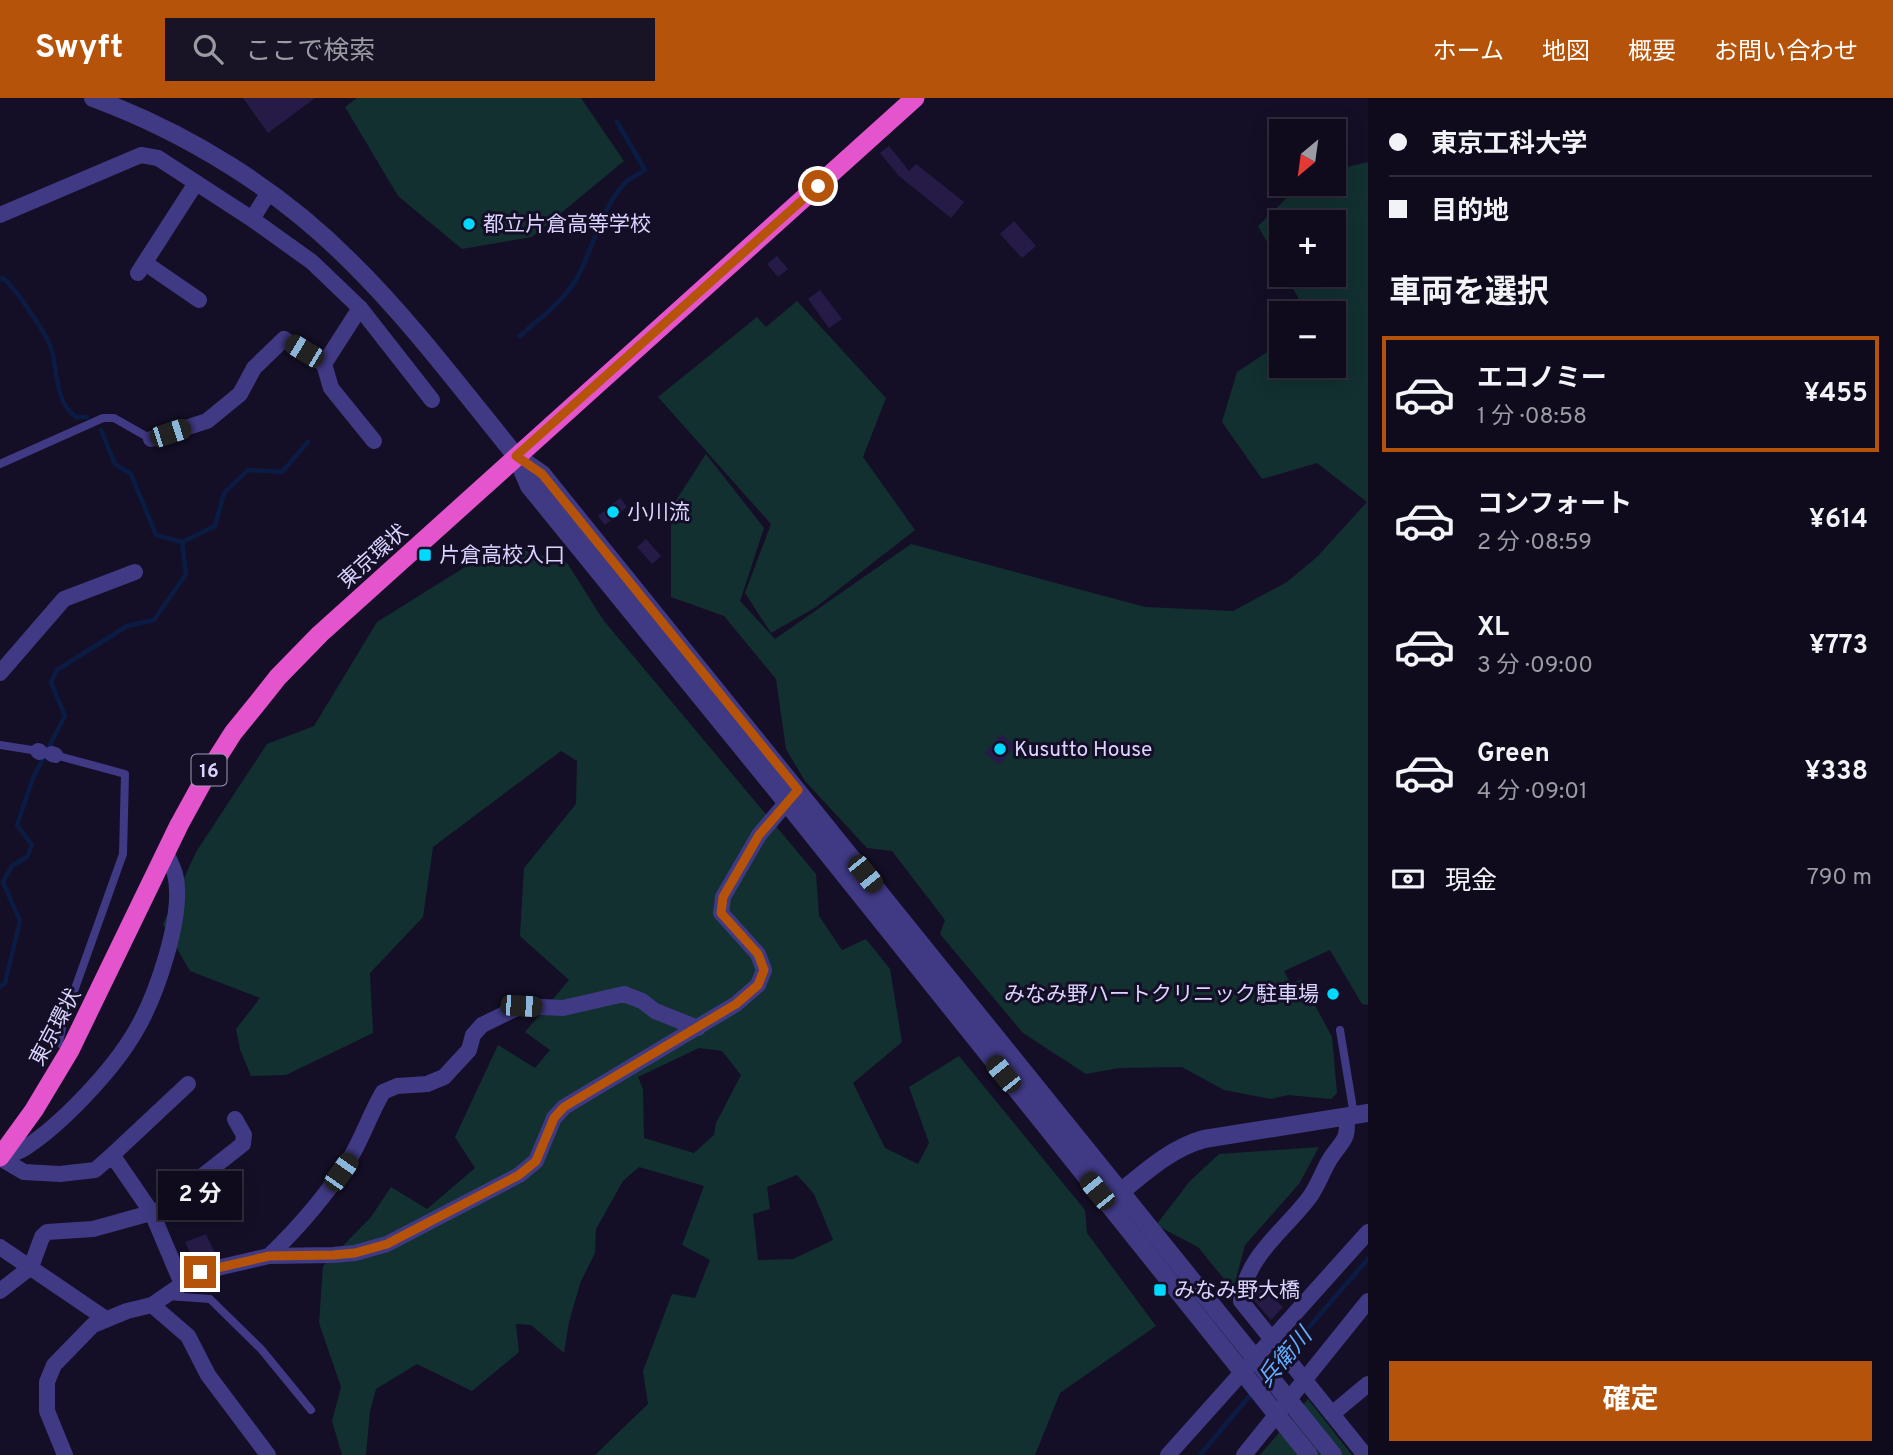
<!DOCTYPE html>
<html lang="ja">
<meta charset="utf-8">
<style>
:root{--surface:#0f0b1c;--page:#181425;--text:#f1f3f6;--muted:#9b9ba3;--line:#2f2b3b;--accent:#b45309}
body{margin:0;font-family:Overpass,"Noto Sans JP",sans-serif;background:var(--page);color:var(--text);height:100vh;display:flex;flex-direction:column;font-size:26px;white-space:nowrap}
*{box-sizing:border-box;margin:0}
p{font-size:23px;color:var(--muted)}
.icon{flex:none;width:38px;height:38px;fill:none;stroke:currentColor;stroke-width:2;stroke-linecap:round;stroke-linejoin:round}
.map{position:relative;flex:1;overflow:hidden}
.side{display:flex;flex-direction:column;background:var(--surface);width:525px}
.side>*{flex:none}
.banner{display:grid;align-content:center;height:154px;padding:0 21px;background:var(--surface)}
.needle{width:46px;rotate:209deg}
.controls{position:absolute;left:1269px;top:21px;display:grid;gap:14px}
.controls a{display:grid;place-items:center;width:77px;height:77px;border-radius:0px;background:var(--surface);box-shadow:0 4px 18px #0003,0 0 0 2px var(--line);font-size:35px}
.end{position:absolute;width:32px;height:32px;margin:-16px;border:9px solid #b45309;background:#fff;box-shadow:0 0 0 4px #fff}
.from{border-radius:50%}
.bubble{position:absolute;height:49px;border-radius:0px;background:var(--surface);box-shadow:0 4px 18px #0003,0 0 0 2px var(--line);font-size:23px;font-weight:700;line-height:49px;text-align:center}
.car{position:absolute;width:21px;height:42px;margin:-21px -10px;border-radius:9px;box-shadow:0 0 5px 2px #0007;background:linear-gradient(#222 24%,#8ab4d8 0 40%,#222 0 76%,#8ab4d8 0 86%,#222 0)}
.banner b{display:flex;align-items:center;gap:24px;height:66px;font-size:26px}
.banner b+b{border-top:2px solid var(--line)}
.banner i{width:18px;height:18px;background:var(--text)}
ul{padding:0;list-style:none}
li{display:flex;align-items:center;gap:21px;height:116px;margin:0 14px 10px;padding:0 7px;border:4px solid transparent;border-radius:0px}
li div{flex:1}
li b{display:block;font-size:26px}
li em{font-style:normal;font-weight:700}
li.active{border-color:var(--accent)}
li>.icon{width:63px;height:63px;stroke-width:1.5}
h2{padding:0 21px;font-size:32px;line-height:84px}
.pay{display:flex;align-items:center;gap:18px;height:77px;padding:0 21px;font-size:26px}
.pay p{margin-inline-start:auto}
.primary-button{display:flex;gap:14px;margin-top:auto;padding:14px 21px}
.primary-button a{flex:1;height:80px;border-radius:0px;background:var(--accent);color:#fff;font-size:28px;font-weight:700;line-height:80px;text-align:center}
header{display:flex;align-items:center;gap:42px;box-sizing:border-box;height:98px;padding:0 35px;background:var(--accent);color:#fff}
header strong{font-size:33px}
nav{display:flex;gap:38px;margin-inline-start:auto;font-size:24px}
.search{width:490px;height:63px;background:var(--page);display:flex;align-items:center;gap:18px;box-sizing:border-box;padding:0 24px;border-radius:0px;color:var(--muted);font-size:26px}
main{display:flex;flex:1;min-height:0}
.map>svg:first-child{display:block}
.green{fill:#123030;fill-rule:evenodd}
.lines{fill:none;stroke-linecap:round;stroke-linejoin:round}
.stream{stroke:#0a1c44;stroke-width:4.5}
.building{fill:#261b47}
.service{stroke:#403a85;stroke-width:8}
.minor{stroke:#403a85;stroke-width:16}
.tertiary{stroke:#403a85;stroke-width:18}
.trunk{stroke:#e455cd;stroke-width:19}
.route{stroke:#b45309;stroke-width:9}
.poi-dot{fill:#00d9ff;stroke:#140f26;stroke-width:2.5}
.labels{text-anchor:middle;stroke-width:6;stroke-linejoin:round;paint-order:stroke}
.shield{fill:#140f26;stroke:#9f99be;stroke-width:2}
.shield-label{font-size:19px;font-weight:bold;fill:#dbd4ff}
.poi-label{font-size:21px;fill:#dbd4ff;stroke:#140f26;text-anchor:start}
.street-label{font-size:21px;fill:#dbd4ff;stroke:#140f26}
.water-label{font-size:23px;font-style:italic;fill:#62afff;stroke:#140f26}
</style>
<header>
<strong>Swyft</strong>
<div class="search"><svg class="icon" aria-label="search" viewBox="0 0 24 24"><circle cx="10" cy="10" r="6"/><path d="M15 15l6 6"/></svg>ここで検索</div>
<nav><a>ホーム</a><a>地図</a><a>概要</a><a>お問い合わせ</a></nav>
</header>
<main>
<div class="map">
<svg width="1368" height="1357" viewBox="0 0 1368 1357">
<rect width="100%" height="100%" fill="#140f26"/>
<g class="green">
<path d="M357 0H581L624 63 532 139 462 151 398 98 345 9Z"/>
<path d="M1368 64V907L1362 906 1330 852 1284 873 1291 886 1301 881 1332 939 1337 995 1331 1001 1288 997 1271 1001 1224 992 1182 969 1119 970 1086 976 1023 935 940 836 945 822 892 753 867 750 805 683 786 651 776 581 724 518 671 499V410L706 356 764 430 740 503 775 541 911 446 1145 509 1233 513 1287 484 1317 459 1367 404 1317 365 1262 381 1222 324 1237 274 1281 245V268H1334V215H1307L1285 177H1334V124H1281V169L1258 128 1301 86H1334V72Z"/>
<path d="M797 203 886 300 863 359 915 432 816 509 771 535 745 495 771 426 658 299 757 219 766 229Z"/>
<path d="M502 446 567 465 604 523 816 776 819 818 842 852 866 841 890 871 902 944 853 985 885 1050 918 1066 929 1045 909 989 959 958 1085 1112 1087 1135 1156 1228 1060 1295 1035 1357H595L648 1306 643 1273 672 1196 695 1200 710 1162 682 1147 704 1088 639 1069 623 1083 596 1131 595 1155 581 1183 569 1224 564 1255 531 1227 516 1226 519 1254 472 1293 417 1266 376 1291 370 1313 366 1357H342L332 1323 341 1289 319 1225 323 1168 371 1119 391 1089 427 1111 475 1070 455 1039 498 947 535 970 550 952 525 934 569 882 520 838 524 770 576 706 577 663 561 653 433 749 423 819 370 875 373 935 286 977 251 978 240 951 236 931 260 900 190 873 163 826 196 754 267 646 314 628 377 524ZM699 950 722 953 741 977 716 1025 714 1037 694 1055 644 1040 643 991 638 979ZM797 1077 814 1096 833 1142 793 1161 758 1162 753 1116 770 1111 767 1089Z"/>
<path d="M1319 1049 1299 1086 1245 1147 1233 1192 1198 1149 1156 1127 1190 1083 1219 1056Z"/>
<path d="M1308 1301 1352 1357H1260Z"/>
</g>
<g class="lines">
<g class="stream">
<path d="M0 181 3 180C15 190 48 237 52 253 58 276 55 303 76 319H87"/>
<path d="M520 238C540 220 563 204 577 180 593 151 603 105 627 83 632 79 639 76 645 72L617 24"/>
<path d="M101 332 115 366 131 376 156 437 182 444"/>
<path d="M0 889 5 885 20 823 3 784 12 768 27 759 32 747 17 727 33 680 65 618 51 584 57 572 127 528 154 522 186 476 182 444 215 428 224 395 248 372 282 374 308 344"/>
<path d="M1270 1274 1368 1161"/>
<path d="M1200 1357 1253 1294"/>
</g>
</g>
<g class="building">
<path d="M243 0H315L268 35Z"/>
<path d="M889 48 909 73 916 66 964 104 951 120 899 78 880 55Z"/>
<path d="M1014 123 1036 148 1022 160 1000 136Z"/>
<path d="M777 158 788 171 778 179 767 166Z"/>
<path d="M820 192 842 221 829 230 808 201Z"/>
<path d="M620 400 627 409 605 427 598 418Z"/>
<path d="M646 441 661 458 652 466 637 449Z"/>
<path d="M1001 636 1015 648 999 667 985 655Z"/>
<path d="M206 1136 217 1159 195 1165 185 1144Z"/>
<path d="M1258 1186 1283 1209 1271 1222 1252 1200 1254 1192Z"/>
</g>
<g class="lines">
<g class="service">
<path d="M0 366 103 320H114L151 341"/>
<path d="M0 647 38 653"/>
<path d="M55 657 125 676 123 756 63 924 59 945 70 952"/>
<path d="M1340 932 1354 1017"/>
<path d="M168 1198 210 1201 261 1251 311 1312"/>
</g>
<g class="minor">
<path d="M0 117 141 57 158 60 252 121 269 94"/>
<path d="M145 165 199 202"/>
<path d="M138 175 196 85"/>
<path d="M360 210 432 302"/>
<path d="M324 266 331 290 374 343"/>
<path d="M151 341 207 323 240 296 254 270 284 241 324 266 360 210 312 164 252 121"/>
<path d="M0 575 64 501 135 474"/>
<path d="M38 653 40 654"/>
<path d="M52 656 55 657"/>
<path d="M1346 1018C1350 1043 1341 1043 1330 1061 1322 1074 1318 1088 1309 1100 1283 1134 1246 1158 1241 1203L1365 1357"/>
<path d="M0 1060C8 1057 18 1055 25 1050 62 1026 113 972 135 934 156 899 185 816 175 776 173 769 169 762 167 756"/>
<path d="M0 1060 24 1074 60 1076 95 1072 109 1060 117 1064 152 1115 182 1186"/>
<path d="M109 1060 188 986"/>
<path d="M0 1149 106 1221"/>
<path d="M269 1158C299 1129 326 1098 349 1062 362 1041 370 1016 383 994L397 988 427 986 444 979 469 952 473 937 482 927 521 908 563 910 624 896 642 903 655 913 698 930"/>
<path d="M0 1193 31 1169 42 1139 47 1134 93 1131 158 1113 243 1046 244 1037 235 1021"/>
<path d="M152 1207 188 1238 208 1277 268 1357"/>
<path d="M1332 1316 1368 1286"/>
<path d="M65 1357 47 1313V1284L54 1267 93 1227 127 1213 152 1207 200 1174 269 1158 333 1157 355 1155 387 1146 519 1077 536 1063 554 1020 564 1009 736 906 758 887 764 872 758 856 721 815 723 799 759 737 793 697"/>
<path d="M1168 1357 1368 1134"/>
<path d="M1244 1357 1368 1203"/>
</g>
<g class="tertiary">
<path d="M93 0C188 35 280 92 351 164 411 223 463 293 516 358L542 376 1333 1357"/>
<path d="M516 358 529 388 786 704 1309 1357"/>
<path d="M1112 1101C1141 1078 1168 1051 1204 1041L1368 1015"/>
</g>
<path class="trunk" d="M0 1059 34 1012 70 952 179 727 207 676 233 635 259 603 278 579 320 536 915 0"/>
</g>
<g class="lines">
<path class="route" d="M200 1174 269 1158 333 1157 355 1155 387 1146 519 1077 536 1063 554 1020 564 1009 736 906 758 887 764 872 758 856 721 815 723 799 759 737 798 692 542 376 516 358 818 88"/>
</g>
<g class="poi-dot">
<circle cx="469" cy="126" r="7"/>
<circle cx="613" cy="414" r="7"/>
<rect x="418" y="450" width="14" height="14" rx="3.5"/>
<circle cx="1000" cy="651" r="7"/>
<circle cx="1333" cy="896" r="7"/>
<rect x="1153" y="1185" width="14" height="14" rx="3.5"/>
</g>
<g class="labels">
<rect class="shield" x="191.5" y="656.5" width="35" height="31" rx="5"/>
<g class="shield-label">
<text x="209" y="679">16</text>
</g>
<g class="poi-label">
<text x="483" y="133">都立片倉高等学校</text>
<text x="627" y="421">小川流</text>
<text x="439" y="464">片倉高校入口</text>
<text x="1014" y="658">Kusutto House</text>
<text x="1319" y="903" text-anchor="end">みなみ野ハートクリニック駐車場</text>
<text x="1174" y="1199">みなみ野大橋</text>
</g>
<g class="street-label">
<text transform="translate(373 458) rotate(-42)" y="7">東京環状</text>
<text transform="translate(55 929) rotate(-62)" y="7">東京環状</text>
</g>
<g class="water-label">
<text transform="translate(1284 1259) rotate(-49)" y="8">兵衛川</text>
</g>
</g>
</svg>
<div class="controls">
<a><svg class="needle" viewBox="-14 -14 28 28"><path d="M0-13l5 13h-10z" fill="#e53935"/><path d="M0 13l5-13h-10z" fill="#9b9ba3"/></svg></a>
<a>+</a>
<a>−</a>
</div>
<i class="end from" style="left:818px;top:88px"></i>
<i class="end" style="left:200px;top:1174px"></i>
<div class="bubble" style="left:158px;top:1073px;width:84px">2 分</div>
<i class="car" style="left:304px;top:253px;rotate:301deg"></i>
<i class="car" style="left:170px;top:335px;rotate:72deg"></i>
<i class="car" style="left:865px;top:776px;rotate:141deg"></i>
<i class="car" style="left:521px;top:908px;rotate:93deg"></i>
<i class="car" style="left:1003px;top:976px;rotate:321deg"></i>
<i class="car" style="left:341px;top:1074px;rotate:35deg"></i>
<i class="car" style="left:1097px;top:1093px;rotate:321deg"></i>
</div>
<section class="side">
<div class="banner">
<b><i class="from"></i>東京工科大学</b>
<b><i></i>目的地</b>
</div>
<h2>車両を選択</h2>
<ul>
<li class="active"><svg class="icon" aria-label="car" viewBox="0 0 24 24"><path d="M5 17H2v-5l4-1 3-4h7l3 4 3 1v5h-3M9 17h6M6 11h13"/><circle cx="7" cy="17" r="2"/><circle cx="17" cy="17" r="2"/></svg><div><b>エコノミー</b><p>1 分 · 08:58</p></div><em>¥455</em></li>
<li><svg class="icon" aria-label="car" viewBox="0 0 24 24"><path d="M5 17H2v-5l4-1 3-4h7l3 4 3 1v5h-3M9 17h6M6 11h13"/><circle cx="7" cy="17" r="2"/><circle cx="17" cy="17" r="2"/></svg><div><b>コンフォート</b><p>2 分 · 08:59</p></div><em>¥614</em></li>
<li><svg class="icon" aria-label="car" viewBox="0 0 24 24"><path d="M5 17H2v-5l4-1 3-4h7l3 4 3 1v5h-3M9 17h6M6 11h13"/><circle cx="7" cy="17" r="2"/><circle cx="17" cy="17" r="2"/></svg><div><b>XL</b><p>3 分 · 09:00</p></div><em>¥773</em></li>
<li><svg class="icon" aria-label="car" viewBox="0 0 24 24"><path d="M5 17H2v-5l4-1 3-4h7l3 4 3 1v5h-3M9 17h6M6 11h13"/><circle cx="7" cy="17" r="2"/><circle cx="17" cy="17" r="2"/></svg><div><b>Green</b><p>4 分 · 09:01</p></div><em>¥338</em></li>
</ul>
<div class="pay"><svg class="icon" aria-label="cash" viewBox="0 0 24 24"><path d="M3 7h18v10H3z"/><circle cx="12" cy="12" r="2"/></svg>現金<p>790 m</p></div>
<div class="primary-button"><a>確定</a></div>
</section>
</main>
